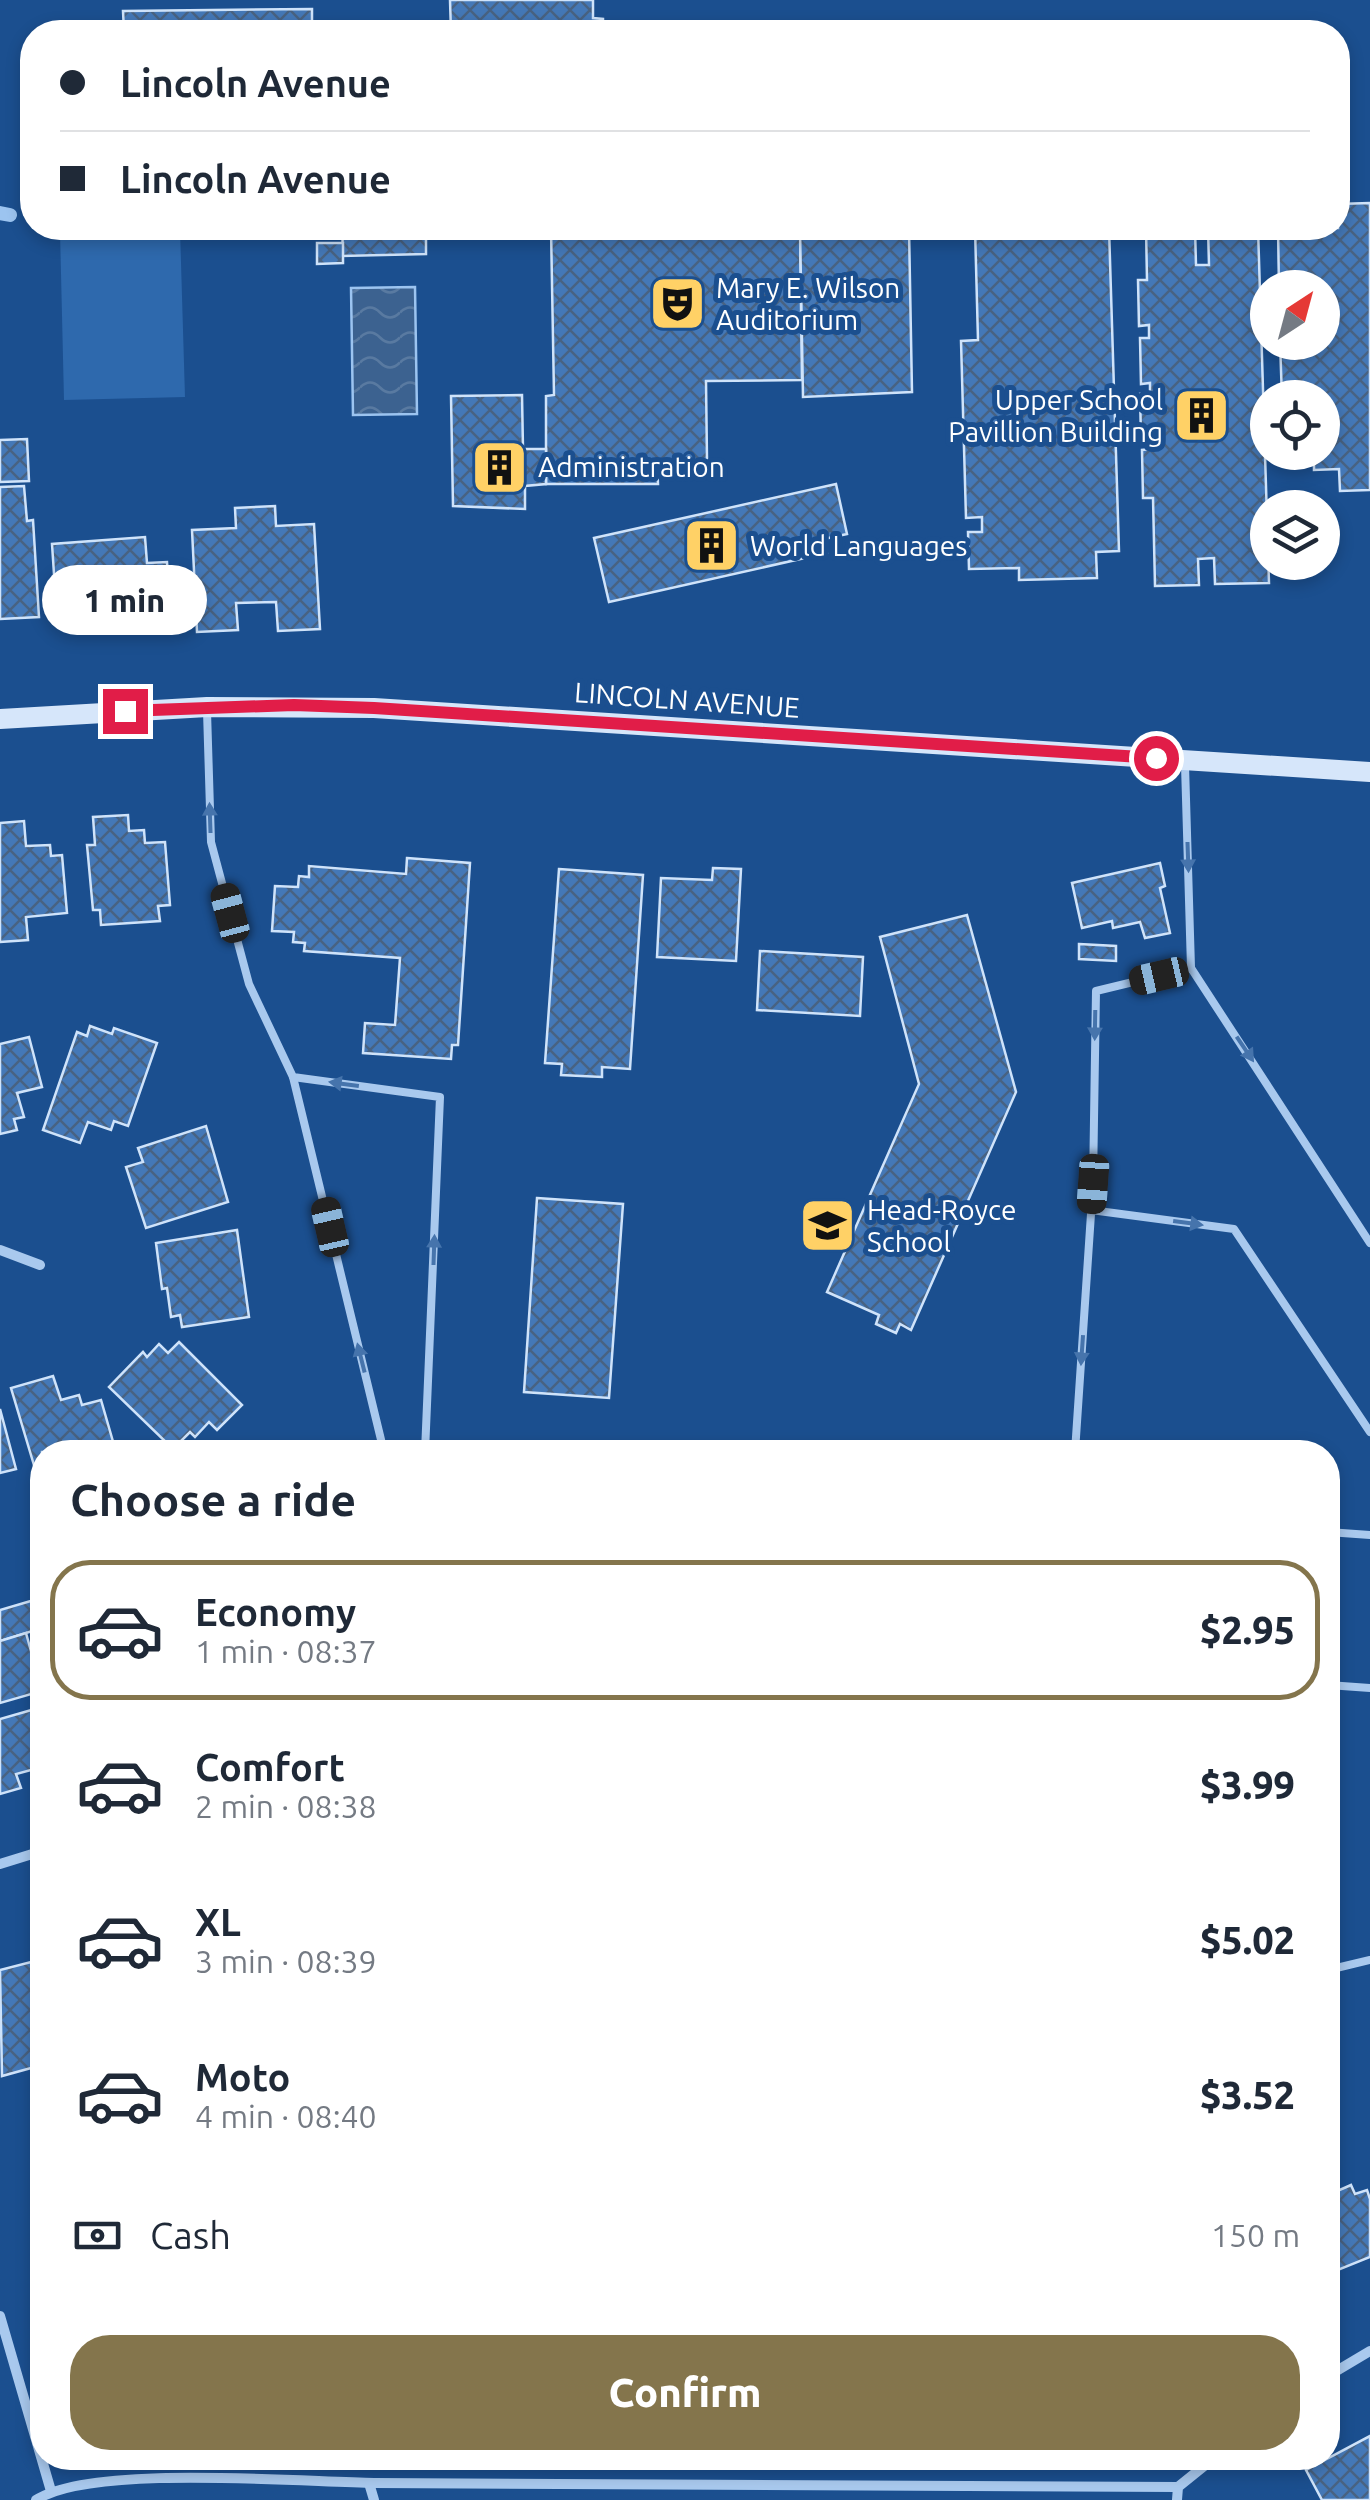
<!DOCTYPE html>
<meta charset="utf-8">
<style>
:root{--surface:#fff;--page:#f6f6f7;--text:#1f2937;--muted:#747a83;--line:#e0e1e3;--accent:#84754c}
body{margin:0;font-family:Ubuntu,sans-serif;background:var(--page);color:var(--text);height:100vh;display:flex;flex-direction:column;font-size:38px;white-space:nowrap}
*{box-sizing:border-box;margin:0}
p{font-size:32px;color:var(--muted)}
.icon{flex:none;width:55px;height:55px;fill:none;stroke:currentColor;stroke-width:2;stroke-linecap:round;stroke-linejoin:round}
.map{position:relative;flex:1;overflow:hidden}
.panel{position:absolute;left:30px;top:1440px;width:1310px;height:1030px;display:flex;flex-direction:column;background:var(--surface);border-radius:40px;box-shadow:0 5px 15px #0003}
.panel>*{flex:none}
.top-card{position:absolute;left:20px;top:20px;width:1330px;height:220px;border-radius:40px;box-shadow:0 5px 15px #0003;display:grid;align-content:center;height:220px;padding:0 40px;background:var(--surface)}
.needle{width:65px;rotate:36deg}
.buttons{position:absolute;left:1250px;top:270px;display:grid;gap:20px}
.buttons a{display:grid;place-items:center;width:90px;height:90px;border-radius:50%;background:var(--surface);box-shadow:0 5px 15px #0003;font-size:50px}
.end{position:absolute;width:45px;height:45px;margin:-22px;border:12px solid #e11d48;background:#fff;box-shadow:0 0 0 5px #fff}
.from{border-radius:50%}
.bubble{position:absolute;height:70px;border-radius:35px;background:var(--surface);box-shadow:0 5px 15px #0003;font-size:32px;font-weight:800;line-height:70px;text-align:center}
.car{position:absolute;width:30px;height:60px;margin:-30px -15px;border-radius:12px;box-shadow:0 0 8px 2px #0007;background:linear-gradient(#222 24%,#8ab4d8 0 40%,#222 0 76%,#8ab4d8 0 86%,#222 0)}
.top-card b{display:flex;align-items:center;gap:35px;height:95px;font-size:38px}
.top-card b+b{border-top:2px solid var(--line)}
.top-card i{width:25px;height:25px;background:var(--text)}
ul{padding:0;list-style:none}
li{display:flex;align-items:center;gap:30px;height:140px;margin:0 20px 15px;padding:0 20px;border:5px solid transparent;border-radius:40px}
li div{flex:1}
li b{display:block;font-size:38px}
li em{font-style:normal;font-weight:800}
li.selected{border-color:var(--accent)}
li>.icon{width:90px;height:90px;stroke-width:1.5}
h2{padding:0 40px;font-size:45px;line-height:120px}
.pay{display:flex;align-items:center;gap:25px;height:110px;padding:0 40px;font-size:38px}
.pay p{margin-inline-start:auto}
.button{display:flex;gap:20px;margin-top:auto;padding:20px 40px}
.button a{flex:1;height:115px;border-radius:40px;background:var(--accent);color:#fff;font-size:40px;font-weight:800;line-height:115px;text-align:center}
.map>svg:first-child{display:block}
.park{fill:#2e69ad}
.water{fill:url(#water-waves);stroke:#9cc4f0;stroke-width:2.5}
.lines{fill:none;stroke-linecap:round;stroke-linejoin:round}
.stream{stroke:#9cc4f0;stroke-width:14}
.building{fill:url(#building-cross-hatch);stroke:#cfe3fa;stroke-width:2.5}
.lane{stroke:#a9c9ee;stroke-width:8}
.street{stroke:#a9c9ee;stroke-width:10}
.secondary{stroke:#d6e6fa;stroke-width:20}
.oneway{fill:#4674ac}
.route{stroke:#e11d48;stroke-width:12}
.labels{text-anchor:middle;stroke-width:10;stroke-linejoin:round;paint-order:stroke}
.poi-label{font-size:28px;fill:#fff;stroke:#1b4f8f;text-anchor:start}
.street-label{font-size:28px;fill:#fff;stroke:#1b4f8f}
</style>
<div class="map">
<svg width="1370" height="2500" viewBox="0 0 1370 2500">
<defs>
<pattern id="water-waves" width="16" height="10" patternUnits="userSpaceOnUse" patternTransform="scale(2.5)"><rect width="16" height="10" fill="#3c6290"/><path d="M0 5q4-4 8 0t8 0" fill="none" stroke="#597aa1"/></pattern>
<pattern id="building-cross-hatch" width="8" height="8" patternUnits="userSpaceOnUse" patternTransform="scale(2.5)"><rect width="8" height="8" fill="#4478b7"/><path d="M0 0l8 8M0 8l8-8" fill="none" stroke="#486282"/></pattern>
</defs>
<rect width="100%" height="100%" fill="#1b4f8f"/>
<path class="park" d="M180 229 185 397 64 400 60 231Z"/>
<path class="water" d="M415 287 417 414 353 415 351 288Z"/>
<g class="lines">
<path class="stream" d="M0 213 10 215"/>
</g>
<g class="building">
<path d="M450 0H593V18L603 19V32H451Z"/>
<path d="M312 9V32H124L123 11Z"/>
<path d="M1370 203V490L1340 491 1339 469 1314 470V456L1283 457V452H1322V398H1282L1280 342H1322V288H1279L1278 228H1338V204Z"/>
<path d="M343 228H426V254L342 256Z"/>
<rect x="463" y="228" width="51" height="8"/>
<path d="M551 228H800L802 380 706 381 707 460H657L658 484H546V396L554 395Z"/>
<path d="M800 228H909L912 392 803 397Z"/>
<path d="M975 228H1109L1119 551 1096 552 1097 578 1019 580V568L969 569 968 532H982V517L966 518 961 341 978 340Z"/>
<path d="M1146 228H1195L1196 265H1209L1208 228H1258L1269 583 1215 584 1214 558 1198 559 1199 585 1155 586 1153 498H1143L1142 450 1152 449 1151 438H1141L1140 394 1150 393V383L1141 384 1140 338H1149V325L1139 326 1138 280H1147Z"/>
<path d="M317 243H343V263L317 264Z"/>
<path d="M522 395 523 449H546V484L525 486V509L453 506 451 396Z"/>
<path d="M27 439 29 481 0 482V440Z"/>
<path d="M836 484 847 534 824 539 827 553 609 602 594 538Z"/>
<path d="M24 486 27 521 33 520 39 617 0 619V487Z"/>
<path d="M275 506 276 526 314 524 320 629 278 631 276 602 236 603 238 630 197 632 192 530 236 528 235 508Z"/>
<path d="M145 537 147 563 167 562 170 608 74 613 72 588 55 589 52 544Z"/>
<path d="M128 815 129 831 144 830 145 843 165 842 170 905 158 906 160 921 101 925 100 910H93L87 845H95L93 817Z"/>
<path d="M24 821 26 846 50 845 51 856 62 855 67 913 26 917 28 940 0 942V823Z"/>
<path d="M407 858 470 863 458 1045H452L451 1059 363 1053 365 1023 395 1025 400 958 304 951 305 943 293 942 294 932 272 931 275 886 298 887 299 876 309 877V866L406 874Z"/>
<path d="M1160 863 1165 886 1160 888 1170 933 1145 938 1140 922 1113 928 1112 921 1082 928 1072 883Z"/>
<path d="M713 868 741 869 736 961 657 957 661 878 712 880Z"/>
<path d="M559 869 643 875 630 1069 602 1067V1077L561 1075 562 1064 545 1063Z"/>
<path d="M967 915 1016 1092 911 1330 900 1324 896 1333 876 1324 879 1315 827 1292 919 1084 880 937Z"/>
<path d="M1079 944 1116 946V961L1079 959Z"/>
<path d="M760 951 863 957 860 1016 757 1010Z"/>
<path d="M90 1026 112 1034 114 1028 157 1043 128 1126 114 1121 111 1130 88 1122 80 1143 43 1130 77 1032 87 1036Z"/>
<path d="M29 1037 42 1087 17 1093 24 1117 14 1119 17 1130 0 1134V1044Z"/>
<path d="M206 1126 228 1202 146 1228 126 1167 143 1162 138 1148Z"/>
<path d="M537 1198 623 1204 609 1398 524 1392Z"/>
<path d="M237 1230 249 1317 182 1327 180 1315 171 1317 167 1288 162 1289 156 1243Z"/>
<path d="M179 1342 242 1405 217 1430 209 1422 195 1437 190 1432 173 1449 109 1387 143 1352 147 1357 159 1344 168 1353Z"/>
<path d="M53 1376 61 1400 79 1395 82 1405 101 1400 116 1452H42V1492L11 1388Z"/>
<path d="M0 1409 16 1469 0 1473Z"/>
<path d="M41 1598 42 1628 0 1641V1610Z"/>
<path d="M26 1633 42 1691 0 1703V1641Z"/>
<path d="M42 1707V1767L16 1774 21 1788 0 1794V1719Z"/>
<path d="M31 1962 39 1995 42 1994V2065L2 2076 0 1970Z"/>
<path d="M1351 2185 1355 2194 1367 2190 1370 2199V2257L1328 2274V2195Z"/>
<path d="M1370 2436V2500H1322L1306 2470Z"/>
</g>
<g class="lines">
<g class="lane">
<path d="M207 711 211 842 249 984 293 1077 440 1097 425 1452"/>
<path d="M1185 765 1191 968 1370 1243"/>
<path d="M293 1077 384 1452"/>
<path d="M1091 1210 1234 1229 1370 1432"/>
<path d="M1075 1452 1093 1184 1096 991 1191 968"/>
<path d="M1328 1532 1370 1535"/>
<path d="M1328 1685 1370 1688"/>
<path d="M1328 1970 1370 1960"/>
</g>
<g class="street">
<path d="M0 1250 40 1265"/>
<path d="M0 1864 42 1851"/>
<path d="M0 2316 51 2491"/>
<path d="M1328 2376 1370 2351"/>
<path d="M369 2483 374 2500"/>
<path d="M36 2500C91 2464 300 2482 374 2483 642 2485 910 2486 1178 2487"/>
<path d="M1177 2500 1178 2487 1214 2458"/>
</g>
<path class="secondary" d="M0 719 207 707 374 708 1370 772"/>
</g>
<defs><path id="oneway-solid" d="M-6-.8H1V-3.2L6.5 0L1 3.2V.8H-6Z" transform="scale(2.5)"/></defs>
<g class="oneway">
<use href="#oneway-solid" transform="translate(210 818) rotate(-92)"/>
<use href="#oneway-solid" transform="translate(1188 857) rotate(88)"/>
<use href="#oneway-solid" transform="translate(1095 1025) rotate(91)"/>
<use href="#oneway-solid" transform="translate(1245 1049) rotate(56)"/>
<use href="#oneway-solid" transform="translate(344 1084) rotate(-172)"/>
<use href="#oneway-solid" transform="translate(1188 1223) rotate(8)"/>
<use href="#oneway-solid" transform="translate(434 1250) rotate(-88)"/>
<use href="#oneway-solid" transform="translate(1082 1350) rotate(94)"/>
<use href="#oneway-solid" transform="translate(361 1358) rotate(-104)"/>
</g>
<g class="lines">
<path class="route" d="M125 711 294 705 374 708 1156 758"/>
</g>
<defs>
<symbol id="theatre-square" viewBox="-11 -11 22 22"><rect x="-9" y="-9" width="18" height="18" rx="4" fill="#ffd166" stroke="#1b4f8f"/><path d="M-5-5.5Q0-4 5-5.5V0Q5 5 0 6Q-5 5-5 0ZM-3.3-2.5H-1v1.5H-3.3ZM1-2.5H3.3v1.5H1ZM-2.8 1Q0 5.5 2.8 1Z" fill="#111"/></symbol>
<symbol id="building-square" viewBox="-11 -11 22 22"><rect x="-9" y="-9" width="18" height="18" rx="4" fill="#ffd166" stroke="#1b4f8f"/><path d="M-4-6H4V6H1V3H-1V6H-4ZM-2.5-4.3h1.7v1.8h-1.7ZM.8-4.3h1.7v1.8H.8ZM-2.5-1h1.7V.8h-1.7ZM.8-1h1.7V.8H.8Z" fill="#111"/></symbol>
<symbol id="school-square" viewBox="-11 -11 22 22"><rect x="-9" y="-9" width="18" height="18" rx="4" fill="#ffd166" stroke="#1b4f8f"/><path d="M0-5L7-2L0 1L-7-2ZM-4 1L0 2.5L4 1V4Q0 6-4 4Z" fill="#111"/></symbol>
</defs>
<g fill-rule="evenodd">
<use href="#theatre-square" x="646" y="272" width="63" height="63"/>
<use href="#building-square" x="1170" y="384" width="63" height="63"/>
<use href="#building-square" x="468" y="436" width="63" height="63"/>
<use href="#building-square" x="680" y="514" width="63" height="63"/>
<use href="#school-square" x="796" y="1194" width="63" height="63"/>
</g>
<g class="labels">
<g class="poi-label">
<text x="716" y="298">Mary E. Wilson<tspan x="716" dy="32">Auditorium</tspan></text>
<text x="1163" y="410" text-anchor="end">Upper School<tspan x="1163" dy="32">Pavillion Building</tspan></text>
<text x="538" y="477">Administration</text>
<text x="750" y="556">World Languages</text>
<text x="867" y="1220">Head-Royce<tspan x="867" dy="32">School</tspan></text>
</g>
<g class="street-label">
<text transform="translate(687 700) rotate(4)" y="10">LINCOLN AVENUE</text>
</g>
</g>
</svg>
<div class="buttons">
<a><svg class="needle" viewBox="-14 -14 28 28"><path d="M0-13l5 13h-10z" fill="#e53935"/><path d="M0 13l5-13h-10z" fill="#747a83"/></svg></a>
<a><svg class="icon" aria-label="locate" viewBox="0 0 24 24"><circle cx="12" cy="12" r="6"/><path d="M12 2v4M12 18v4M2 12h4M18 12h4"/></svg></a>
<a><svg class="icon" aria-label="layers" viewBox="0 0 24 24"><path d="M12 4l9 5-9 5-9-5zM3 14l9 5 9-5"/></svg></a>
</div>
<i class="end from" style="left:1156px;top:758px"></i>
<i class="end" style="left:125px;top:711px"></i>
<div class="bubble" style="left:42px;top:565px;width:165px">1 min</div>
<i class="car" style="left:230px;top:913px;rotate:345deg"></i>
<i class="car" style="left:1159px;top:976px;rotate:257deg"></i>
<i class="car" style="left:1093px;top:1184px;rotate:184deg"></i>
<i class="car" style="left:330px;top:1227px;rotate:347deg"></i>
<div class="top-card">
<b><i class="from"></i>Lincoln Avenue</b>
<b><i></i>Lincoln Avenue</b>
</div>
<section class="panel">
<h2>Choose a ride</h2>
<ul>
<li class="selected"><svg class="icon" aria-label="car" viewBox="0 0 24 24"><path d="M5 17H2v-5l4-1 3-4h7l3 4 3 1v5h-3M9 17h6M6 11h13"/><circle cx="7" cy="17" r="2"/><circle cx="17" cy="17" r="2"/></svg><div><b>Economy</b><p>1 min · 08:37</p></div><em>$2.95</em></li>
<li><svg class="icon" aria-label="car" viewBox="0 0 24 24"><path d="M5 17H2v-5l4-1 3-4h7l3 4 3 1v5h-3M9 17h6M6 11h13"/><circle cx="7" cy="17" r="2"/><circle cx="17" cy="17" r="2"/></svg><div><b>Comfort</b><p>2 min · 08:38</p></div><em>$3.99</em></li>
<li><svg class="icon" aria-label="car" viewBox="0 0 24 24"><path d="M5 17H2v-5l4-1 3-4h7l3 4 3 1v5h-3M9 17h6M6 11h13"/><circle cx="7" cy="17" r="2"/><circle cx="17" cy="17" r="2"/></svg><div><b>XL</b><p>3 min · 08:39</p></div><em>$5.02</em></li>
<li><svg class="icon" aria-label="car" viewBox="0 0 24 24"><path d="M5 17H2v-5l4-1 3-4h7l3 4 3 1v5h-3M9 17h6M6 11h13"/><circle cx="7" cy="17" r="2"/><circle cx="17" cy="17" r="2"/></svg><div><b>Moto</b><p>4 min · 08:40</p></div><em>$3.52</em></li>
</ul>
<div class="pay"><svg class="icon" aria-label="cash" viewBox="0 0 24 24"><path d="M3 7h18v10H3z"/><circle cx="12" cy="12" r="2"/></svg>Cash<p>150 m</p></div>
<div class="button"><a>Confirm</a></div>
</section>
</div>
